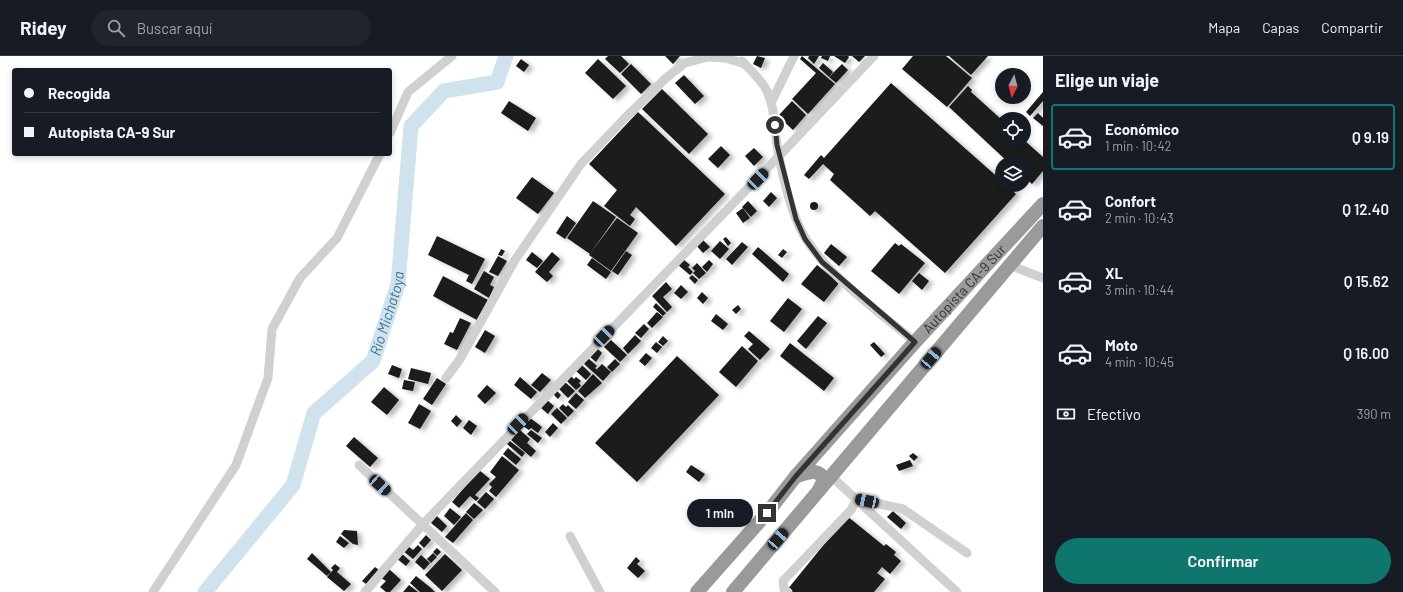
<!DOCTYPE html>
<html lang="es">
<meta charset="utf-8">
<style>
:root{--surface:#171b24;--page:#20242c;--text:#f1f3f6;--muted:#9ea1a6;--line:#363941;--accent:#0f766e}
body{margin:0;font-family:Barlow,sans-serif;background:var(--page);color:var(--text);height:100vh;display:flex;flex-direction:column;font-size:15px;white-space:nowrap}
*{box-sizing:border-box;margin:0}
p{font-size:13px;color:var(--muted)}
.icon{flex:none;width:22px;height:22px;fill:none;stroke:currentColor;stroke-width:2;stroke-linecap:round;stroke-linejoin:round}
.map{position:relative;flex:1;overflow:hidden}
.drawer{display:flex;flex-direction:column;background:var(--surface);width:360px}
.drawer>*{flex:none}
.top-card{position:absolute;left:12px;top:12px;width:380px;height:88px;border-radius:4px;box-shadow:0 2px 6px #0003;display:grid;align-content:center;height:88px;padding:0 12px;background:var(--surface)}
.needle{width:26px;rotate:186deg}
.fabs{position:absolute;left:995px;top:12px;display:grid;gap:8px}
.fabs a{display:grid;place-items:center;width:36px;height:36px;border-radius:50%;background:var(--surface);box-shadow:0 2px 6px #0003;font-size:20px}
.end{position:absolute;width:18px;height:18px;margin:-9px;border:5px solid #333;background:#fff;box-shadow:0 0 0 2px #fff}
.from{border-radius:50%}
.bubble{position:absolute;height:28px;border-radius:14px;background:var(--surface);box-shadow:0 2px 6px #0003;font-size:13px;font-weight:600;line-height:28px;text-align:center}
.car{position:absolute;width:12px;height:24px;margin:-12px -6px;border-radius:5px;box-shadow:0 0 3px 1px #0007;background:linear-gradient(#222 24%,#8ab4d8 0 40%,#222 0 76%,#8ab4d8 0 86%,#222 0)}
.top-card b{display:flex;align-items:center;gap:14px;height:38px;font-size:15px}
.top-card b+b{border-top:1px solid var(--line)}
.top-card i{width:10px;height:10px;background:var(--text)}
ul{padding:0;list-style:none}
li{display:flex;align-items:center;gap:12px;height:66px;margin:0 8px 6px;padding:0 4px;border:2px solid transparent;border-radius:4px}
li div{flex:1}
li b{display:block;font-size:15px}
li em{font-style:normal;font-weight:600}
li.current{border-color:var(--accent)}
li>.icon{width:36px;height:36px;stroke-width:1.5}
h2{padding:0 12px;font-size:18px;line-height:48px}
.pay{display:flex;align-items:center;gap:10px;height:44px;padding:0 12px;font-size:15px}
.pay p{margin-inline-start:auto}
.action{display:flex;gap:8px;margin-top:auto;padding:8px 12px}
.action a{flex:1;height:46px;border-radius:24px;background:var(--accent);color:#fff;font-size:16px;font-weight:600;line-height:46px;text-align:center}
header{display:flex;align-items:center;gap:24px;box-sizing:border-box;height:56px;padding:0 20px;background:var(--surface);border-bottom:1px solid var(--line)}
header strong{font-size:19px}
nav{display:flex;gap:22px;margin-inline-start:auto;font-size:14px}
.search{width:280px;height:36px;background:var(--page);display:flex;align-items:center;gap:10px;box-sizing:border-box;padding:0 14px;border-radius:22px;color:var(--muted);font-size:15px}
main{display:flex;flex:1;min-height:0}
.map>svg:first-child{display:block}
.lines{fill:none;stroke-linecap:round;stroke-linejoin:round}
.river{stroke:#cfe2ee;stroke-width:15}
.building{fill:#1a1a1a;filter:url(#shadow)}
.minor{stroke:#d0d0d0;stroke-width:9}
.highway{stroke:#9a9a9a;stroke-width:14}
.route{stroke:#333;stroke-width:5}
.labels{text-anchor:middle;stroke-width:4;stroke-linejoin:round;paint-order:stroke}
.street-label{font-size:14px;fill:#333;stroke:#fff}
.water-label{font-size:15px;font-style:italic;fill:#3f7597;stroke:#fff}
</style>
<header>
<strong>Ridey</strong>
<div class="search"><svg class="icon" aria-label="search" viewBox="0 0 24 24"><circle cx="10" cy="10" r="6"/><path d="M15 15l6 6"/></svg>Buscar aquí</div>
<nav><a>Mapa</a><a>Capas</a><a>Compartir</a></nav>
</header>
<main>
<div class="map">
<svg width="1043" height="536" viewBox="0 0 1043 536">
<defs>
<filter id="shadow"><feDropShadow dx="4.5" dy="2.5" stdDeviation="2" flood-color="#0004"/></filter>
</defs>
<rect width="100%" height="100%" fill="#fff"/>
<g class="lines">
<path class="river" id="s1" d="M205 536 293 429 314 357 373 305 398 228 411 70 444 35 497 26 506 0"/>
</g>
<g class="building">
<path d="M608 0H621L629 8 620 17 605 3Z"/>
<path d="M665 0H680L673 8Z"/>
<path d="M757 0 765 2 761 12 753 8Z"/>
<path d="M802 0 835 28 808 58 792 43 816 17 800 3Z"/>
<path d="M809 0H819L814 8 808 2Z"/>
<path d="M822 0H830L828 5 821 2Z"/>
<path d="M834 0H848L849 1 845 7Z"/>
<path d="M852 0H865L859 6Z"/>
<path d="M913 0H946L972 22 947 51 902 13Z"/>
<path d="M949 0H988L971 19Z"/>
<path d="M521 3 529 9 524 16 516 10Z"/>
<path d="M598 3 626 30 613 43 585 17Z"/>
<path d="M823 7 833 16 829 21 819 12Z"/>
<path d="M631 8 651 28 641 38 621 18Z"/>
<path d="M842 8 848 14 836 27 829 21Z"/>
<path d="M684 19 704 40 695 48 675 27Z"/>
<path d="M891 27 1002 125V129H1006L1016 138 945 217 875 155 870 160 830 124 834 118 823 108 809 123 804 119 821 99 824 102Z"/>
<path d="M968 30 972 34 971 36 1002 64V85L1024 84 1043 101V115L1032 128 1024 121V107H1009L949 51Z"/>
<path d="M662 33 708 78 689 98 642 53Z"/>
<path d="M1043 36V45L1030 60 1026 56Z"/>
<path d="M509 45 536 62 528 75 501 57Z"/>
<path d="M792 45 806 59 793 74 778 60Z"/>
<path d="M638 56 725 138 676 190 636 151 630 159 635 163 630 170 604 150 617 134 589 108Z"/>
<path d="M1038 57 1043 62V70L1033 62Z"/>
<path d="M721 90 730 99 718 112 708 103Z"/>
<path d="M754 92 763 101 754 110 745 100Z"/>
<path d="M532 121 554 137 538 158 516 142Z"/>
<path d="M771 136 777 142 769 151 763 145Z"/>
<path d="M593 145 616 161 590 198 567 182Z"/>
<path d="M748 145 757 155 751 161 742 151Z"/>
<circle cx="814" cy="150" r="4"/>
<path d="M743 152 750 162 743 167 736 157Z"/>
<path d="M567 160 576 167 565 183 556 177Z"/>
<path d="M617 162 638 177 611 215 589 199Z"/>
<path d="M437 180 485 203 472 228 466 225 469 219 428 199Z"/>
<path d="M726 181 731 187 728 190 723 183Z"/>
<path d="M702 183 710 191 703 197 696 189Z"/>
<path d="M720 185 729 193 720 203 711 195Z"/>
<path d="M742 186 748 191 732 209 726 203Z"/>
<path d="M895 187 899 190 901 188 925 207 899 238 871 215Z"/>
<path d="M831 188 847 201 839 210 824 197Z"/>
<path d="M758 191 789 218 783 226 752 198Z"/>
<path d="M501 193 505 195 502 200 498 199Z"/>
<path d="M783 193 787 196 782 202 778 199Z"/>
<path d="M626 195 632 199 618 219 612 215Z"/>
<path d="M532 196 543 205 537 212 526 204Z"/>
<path d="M552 196 560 203 549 216 553 220 547 226 535 216Z"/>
<path d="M498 200 507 205 498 220 489 216Z"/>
<path d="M592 202 611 216 606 223 587 209Z"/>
<path d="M683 203 690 209 688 211 693 216 690 219 678 209Z"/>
<path d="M709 204 713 208 707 216 702 211Z"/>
<path d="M697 207 706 217 699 223 693 217 695 215 692 212Z"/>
<path d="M817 209 839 227 824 246 801 228Z"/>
<path d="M484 215 494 221 490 229 494 231 489 242 474 233Z"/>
<path d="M919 217 929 225 922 234 912 225Z"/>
<path d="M692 219 698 224 695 228 689 222Z"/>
<path d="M443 220 488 244 477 264 433 240Z"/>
<path d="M666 226 672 233 663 241 672 251 667 256 652 240Z"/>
<path d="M681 229 688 236 681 243 674 237Z"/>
<path d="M702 236 708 242 703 248 697 242Z"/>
<path d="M788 242 802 253 784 276 770 265Z"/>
<path d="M656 247 666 257 663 260 653 251Z"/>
<path d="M738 249 741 253 736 258 732 254Z"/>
<path d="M657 256 663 261 652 272 647 267Z"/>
<path d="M716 258 728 268 723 274 711 265Z"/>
<path d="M818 260 827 267 806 293 797 285Z"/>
<path d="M460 262 471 267 457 294 444 288 450 276 453 277Z"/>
<path d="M644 268 649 273 641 282 635 277Z"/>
<path d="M485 274 495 280 485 297 475 291Z"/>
<path d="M749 275 770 293 760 304 748 293 753 288 744 280Z"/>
<path d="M635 279 641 285 628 298 623 292Z"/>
<path d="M663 280 668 285 663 290 658 286Z"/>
<path d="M611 284 627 299 620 306 604 291Z"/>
<path d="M656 286 662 291 657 297 651 292Z"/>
<path d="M874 286 885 298 881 301 870 289Z"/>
<path d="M790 287 834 322 824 335 780 300Z"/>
<path d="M742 290 758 305 736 331 719 316Z"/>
<path d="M596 291 602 297 596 306 589 300Z"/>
<path d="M646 297 652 302 645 310 639 305Z"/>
<path d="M677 300 719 339 637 426 595 387Z"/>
<path d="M588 302 597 310 595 312 599 315 597 313 602 308 611 316 603 325 583 307Z"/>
<path d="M615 303 620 308 612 316 607 311Z"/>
<path d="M392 309 402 313 399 322 388 318Z"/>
<path d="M582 309 591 318 586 324 576 315Z"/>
<path d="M411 312 431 317 428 328 408 323Z"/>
<path d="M542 317 551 324 540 336 531 329Z"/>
<path d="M593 318 602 327 585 342 578 335Z"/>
<path d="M571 320 574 323 576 321 581 325 579 327 581 330 576 334 567 325Z"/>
<path d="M520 321 537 336 531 343 514 329Z"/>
<path d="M437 322 446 328 432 349 423 343Z"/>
<path d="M404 324 415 326 413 335 402 333Z"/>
<path d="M565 326 575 335 568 342 559 333Z"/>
<path d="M487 329 496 337 485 348 477 340Z"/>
<path d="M384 331 399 344 387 359 371 346Z"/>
<path d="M556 334 561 339 558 343 553 338Z"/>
<path d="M576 337 584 344 576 353 568 346Z"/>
<path d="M547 344 554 350 548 358 541 352Z"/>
<path d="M419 348 431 355 420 373 408 367Z"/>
<path d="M563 348 566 351 568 349 574 355 568 361 559 352Z"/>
<path d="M557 352 567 362 561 368 551 358Z"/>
<path d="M456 359 462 365 457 371 451 365Z"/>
<path d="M529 361 542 371 538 377 531 372 529 374 523 370Z"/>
<path d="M469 364 477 370 471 379 463 372Z"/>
<path d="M553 367 558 372 550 381 545 376Z"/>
<path d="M520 374 530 383 527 387 536 395 531 401 511 384Z"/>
<path d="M531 374 542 382 538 387 527 378Z"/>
<path d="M354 381 378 402 370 411 346 390Z"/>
<path d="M510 385 525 397 522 401 507 388Z"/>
<path d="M508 392 521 403 516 409 503 398Z"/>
<path d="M913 397 918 401 914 405 909 400Z"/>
<path d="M502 400 519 414 496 441 489 435 492 431 489 428 496 421 490 416Z"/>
<path d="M910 404 913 410 899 415 896 409Z"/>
<path d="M691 409 705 418 699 426 686 416Z"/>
<path d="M479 414 490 423 475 439 479 442 476 445 470 440 459 452 452 446Z"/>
<path d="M486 436 494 443 485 453 477 446Z"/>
<path d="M474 447 483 454 474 463 466 456Z"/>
<path d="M450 452 461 461 454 469 444 460Z"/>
<path d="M893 455 906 467 901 473 887 461Z"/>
<path d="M466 457 473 464 453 487 445 481Z"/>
<path d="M705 457 715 459 713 467 704 465Z"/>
<path d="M437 460 447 470 442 476 431 467Z"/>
<path d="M847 460 884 490 886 488 896 496 894 499 901 505 890 518 882 511 877 517 885 523 874 536H790L787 534Z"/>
<path d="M344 474 357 475 358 489 353 488 341 478Z"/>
<path d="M426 479 431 484 424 492 419 487Z"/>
<path d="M340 480 349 487 344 492 336 486Z"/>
<path d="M418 489 422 493 413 503 403 495 408 490 413 494Z"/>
<path d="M437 492 441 496 437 500 433 496Z"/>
<path d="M400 496 410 505 406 510 396 502Z"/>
<path d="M312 497 331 516 327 520 307 503Z"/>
<path d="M433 497 437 501 431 507 427 503Z"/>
<path d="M445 498 462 514 442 535 425 519Z"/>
<path d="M421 499 430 507 424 514 415 506Z"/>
<path d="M636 501 640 505 637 508 645 515 638 522 627 512Z"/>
<path d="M335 508 340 512 337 516 351 528 344 535 327 521 333 514 331 512Z"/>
<path d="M375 511 379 514 366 528 362 525Z"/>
<path d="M389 513 401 524 390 536H386L380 531 386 525 381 522Z"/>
<path d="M416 520 431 532 435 536H420L410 527Z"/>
<path d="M409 529 418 536H403Z"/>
</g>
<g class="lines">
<g class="minor">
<path d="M742 5C751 15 761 23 767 35 775 52 774 71 777 89 781 113 787 140 796 163 813 210 877 254 915 286"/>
<path d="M771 47 794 0"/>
<path d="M390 77 408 36 452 0"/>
<path d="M1009 209 1043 222"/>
<path d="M446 322 460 303 515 204 581 108 625 62 666 22 685 7 708 1 726 2 745 8"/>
<path d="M359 409 495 536"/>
<path d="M832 421 957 536"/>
<path d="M570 480 600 536"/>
<path d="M153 536 236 409 268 322 272 273 300 222 337 182 380 98"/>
<path d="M365 536 423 468 779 100 874 0"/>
<path d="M788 536 784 533 783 525 851 454 857 443 903 453 967 497"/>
</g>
<g class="highway">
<path d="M796 420C806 418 818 410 824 424L819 434"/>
<path id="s2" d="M697 536 767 457 796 420 915 286 1043 148"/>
<path d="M733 536 1043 170"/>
</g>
</g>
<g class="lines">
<path class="route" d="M767 457 796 420 915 286 822 206 805 183 796 163 777 89 775 69"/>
</g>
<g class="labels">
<g class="street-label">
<text dy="5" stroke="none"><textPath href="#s2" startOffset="404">Autopista CA-9 Sur</textPath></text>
</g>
<g class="water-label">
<text dy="5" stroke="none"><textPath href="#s1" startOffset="342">Río Michatoya</textPath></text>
</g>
</g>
</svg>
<div class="fabs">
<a><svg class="needle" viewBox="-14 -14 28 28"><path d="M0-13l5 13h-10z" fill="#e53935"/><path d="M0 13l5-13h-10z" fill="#9ea1a6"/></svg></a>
<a><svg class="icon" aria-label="locate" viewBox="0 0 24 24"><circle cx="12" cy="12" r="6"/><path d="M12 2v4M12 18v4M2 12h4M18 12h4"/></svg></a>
<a><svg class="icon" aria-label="layers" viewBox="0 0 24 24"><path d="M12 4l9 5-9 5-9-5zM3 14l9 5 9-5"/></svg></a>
</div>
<i class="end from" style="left:775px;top:69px"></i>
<i class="end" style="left:767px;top:457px"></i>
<div class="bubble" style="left:687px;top:443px;width:66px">1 min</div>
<i class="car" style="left:758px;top:123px;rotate:44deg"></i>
<i class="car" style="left:604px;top:280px;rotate:44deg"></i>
<i class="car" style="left:931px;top:302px;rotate:40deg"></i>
<i class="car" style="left:518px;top:368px;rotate:44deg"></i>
<i class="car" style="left:380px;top:429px;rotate:132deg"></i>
<i class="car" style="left:867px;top:445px;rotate:282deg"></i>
<i class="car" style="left:778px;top:483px;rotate:41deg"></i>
<div class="top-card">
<b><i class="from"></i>Recogida</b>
<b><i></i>Autopista CA-9 Sur</b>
</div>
</div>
<section class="drawer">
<h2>Elige un viaje</h2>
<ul>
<li class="current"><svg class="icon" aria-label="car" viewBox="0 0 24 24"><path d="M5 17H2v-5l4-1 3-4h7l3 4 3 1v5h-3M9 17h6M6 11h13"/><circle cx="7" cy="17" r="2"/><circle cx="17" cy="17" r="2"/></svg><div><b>Económico</b><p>1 min · 10:42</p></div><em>Q 9.19</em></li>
<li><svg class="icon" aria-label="car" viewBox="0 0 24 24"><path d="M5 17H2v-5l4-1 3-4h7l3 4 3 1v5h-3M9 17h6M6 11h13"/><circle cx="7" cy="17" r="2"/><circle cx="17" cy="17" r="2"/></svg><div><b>Confort</b><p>2 min · 10:43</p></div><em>Q 12.40</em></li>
<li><svg class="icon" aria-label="car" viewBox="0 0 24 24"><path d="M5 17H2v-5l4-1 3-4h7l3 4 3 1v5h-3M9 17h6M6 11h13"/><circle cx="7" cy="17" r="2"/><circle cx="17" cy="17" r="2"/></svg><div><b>XL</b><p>3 min · 10:44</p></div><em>Q 15.62</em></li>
<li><svg class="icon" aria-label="car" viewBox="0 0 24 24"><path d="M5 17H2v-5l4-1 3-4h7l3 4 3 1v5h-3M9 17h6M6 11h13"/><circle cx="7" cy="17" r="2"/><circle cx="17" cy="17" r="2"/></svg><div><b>Moto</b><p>4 min · 10:45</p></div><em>Q 16.00</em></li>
</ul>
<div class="pay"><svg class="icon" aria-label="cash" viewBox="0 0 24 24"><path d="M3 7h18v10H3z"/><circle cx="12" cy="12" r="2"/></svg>Efectivo<p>390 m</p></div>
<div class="action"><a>Confirmar</a></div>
</section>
</main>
